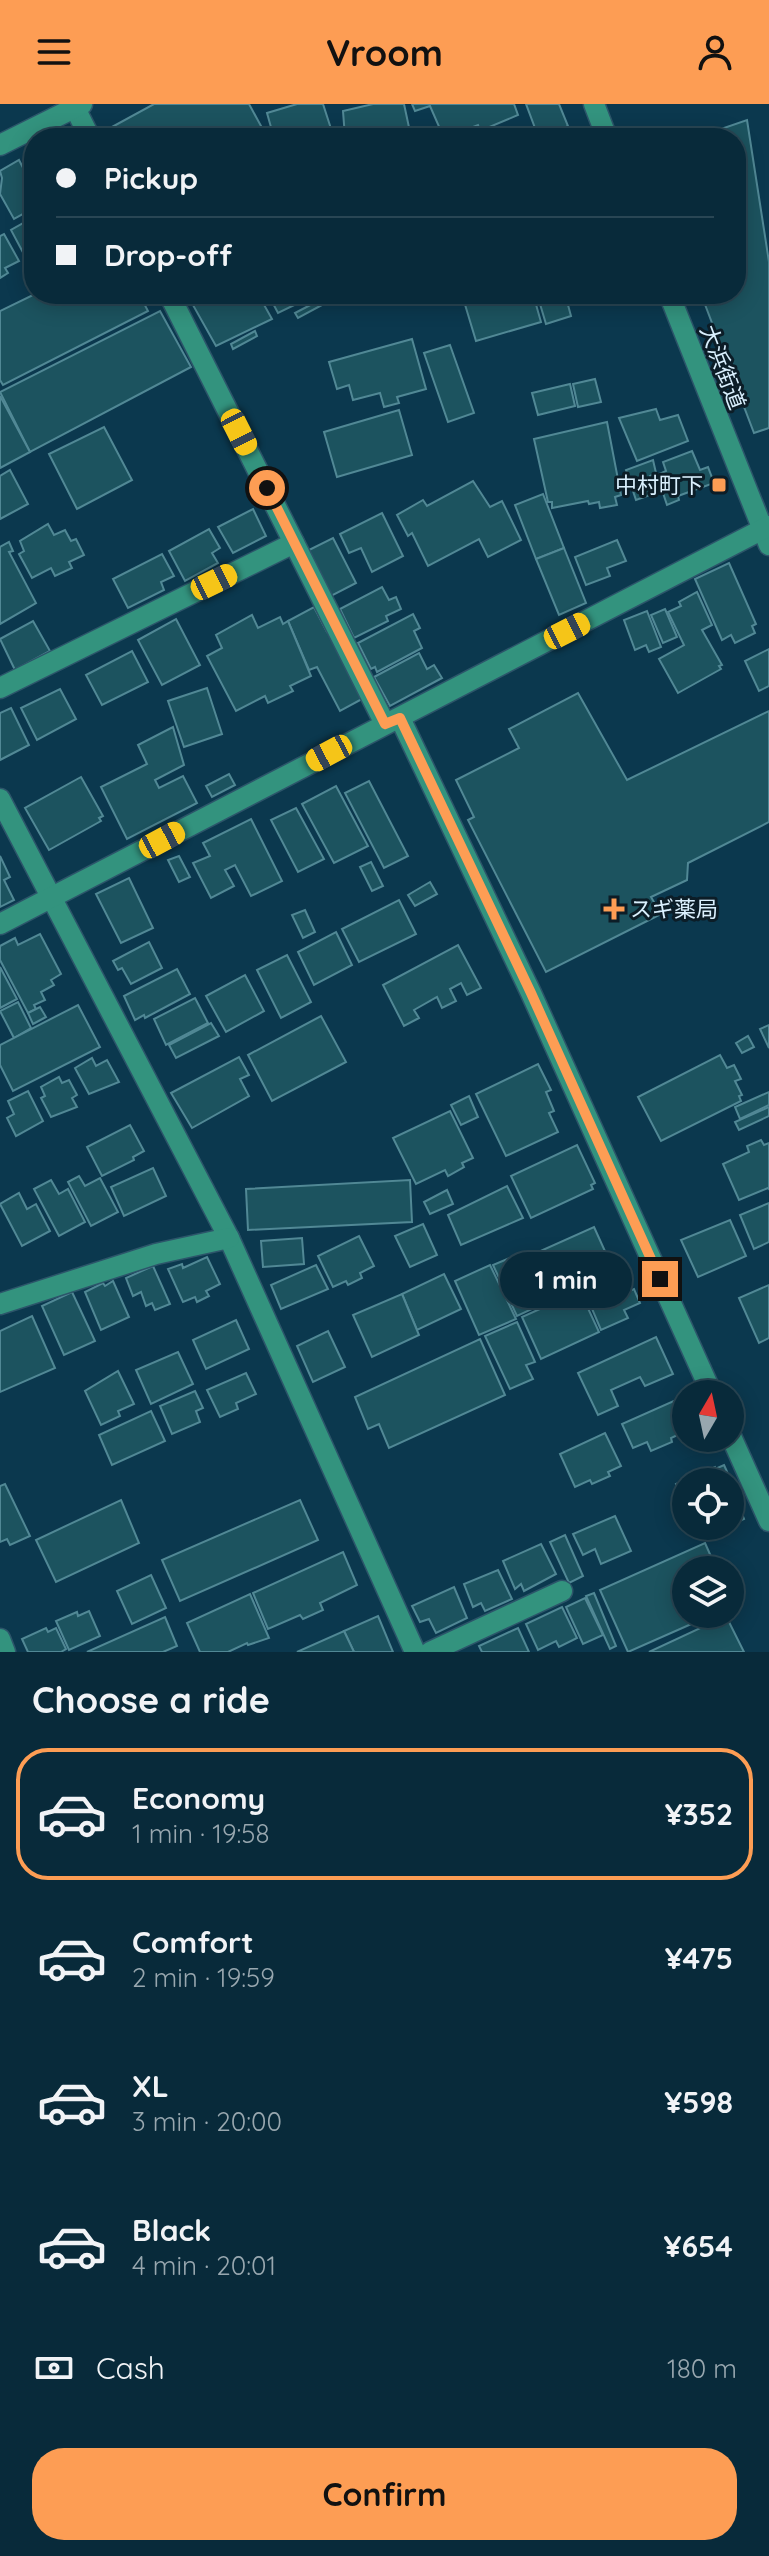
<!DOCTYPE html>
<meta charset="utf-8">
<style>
:root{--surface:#082a3a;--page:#113242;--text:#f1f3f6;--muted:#98a7af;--line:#294654;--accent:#fd9d54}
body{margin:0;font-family:Quicksand,"Noto Sans JP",sans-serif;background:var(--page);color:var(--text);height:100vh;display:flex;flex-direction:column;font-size:30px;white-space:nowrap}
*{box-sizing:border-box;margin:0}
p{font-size:26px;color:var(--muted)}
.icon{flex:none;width:44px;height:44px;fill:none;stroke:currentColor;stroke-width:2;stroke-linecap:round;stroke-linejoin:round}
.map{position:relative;height:1548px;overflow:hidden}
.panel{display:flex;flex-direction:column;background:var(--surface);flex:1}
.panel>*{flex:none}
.banner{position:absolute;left:24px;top:24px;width:722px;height:176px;border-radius:32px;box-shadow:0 4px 20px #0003,0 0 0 2px var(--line);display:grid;align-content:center;height:176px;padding:0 32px;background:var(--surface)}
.needle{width:52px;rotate:9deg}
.tools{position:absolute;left:672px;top:1276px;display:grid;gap:16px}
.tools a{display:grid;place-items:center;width:72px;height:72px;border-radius:50%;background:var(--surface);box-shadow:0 4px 20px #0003,0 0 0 2px var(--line);font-size:40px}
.end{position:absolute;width:36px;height:36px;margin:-18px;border:10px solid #fd9d54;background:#111;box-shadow:0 0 0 4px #111}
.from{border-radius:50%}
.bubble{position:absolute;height:56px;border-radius:28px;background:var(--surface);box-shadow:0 4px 20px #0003,0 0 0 2px var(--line);font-size:26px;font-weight:700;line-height:56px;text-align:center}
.car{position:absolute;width:24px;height:48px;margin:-24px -12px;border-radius:10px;box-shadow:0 0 6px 2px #0007;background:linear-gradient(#f5c518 24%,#345 0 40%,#f5c518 0 76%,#345 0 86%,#f5c518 0)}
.banner b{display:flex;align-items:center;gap:28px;height:76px;font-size:30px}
.banner b+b{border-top:2px solid var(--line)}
.banner i{width:20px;height:20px;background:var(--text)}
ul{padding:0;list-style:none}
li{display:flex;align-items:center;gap:24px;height:132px;margin:0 16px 12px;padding:0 16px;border:4px solid transparent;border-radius:32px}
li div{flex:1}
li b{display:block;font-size:30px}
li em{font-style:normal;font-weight:700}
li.active{border-color:var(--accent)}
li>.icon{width:72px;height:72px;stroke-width:1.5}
h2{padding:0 32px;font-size:36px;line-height:96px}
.pay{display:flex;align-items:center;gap:20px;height:88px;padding:0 32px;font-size:30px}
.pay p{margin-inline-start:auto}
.action{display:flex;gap:16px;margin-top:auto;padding:16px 32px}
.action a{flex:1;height:92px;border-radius:32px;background:var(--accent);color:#111;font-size:32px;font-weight:700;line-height:92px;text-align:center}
header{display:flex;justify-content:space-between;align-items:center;height:104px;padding:0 32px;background:var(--accent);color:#111;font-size:36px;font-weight:700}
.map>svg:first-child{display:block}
.building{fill:#1c535f;stroke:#518895;stroke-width:2}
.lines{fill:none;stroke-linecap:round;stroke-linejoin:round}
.minor-casing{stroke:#2c556a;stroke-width:23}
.minor{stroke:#33937e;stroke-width:20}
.route{stroke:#fd9d54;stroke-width:10}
.poi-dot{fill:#fd9d54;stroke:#0c1d27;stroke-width:3}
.labels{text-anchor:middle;stroke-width:6;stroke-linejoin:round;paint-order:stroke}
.street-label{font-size:22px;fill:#daf0fe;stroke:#0c1d27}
.poi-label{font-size:22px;fill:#daf0fe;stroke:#0c1d27;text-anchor:end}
</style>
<header><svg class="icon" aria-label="menu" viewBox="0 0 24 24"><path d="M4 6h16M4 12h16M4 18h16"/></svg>Vroom<svg class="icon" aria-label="person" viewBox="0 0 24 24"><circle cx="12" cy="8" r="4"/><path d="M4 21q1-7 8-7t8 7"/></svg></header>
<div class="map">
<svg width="769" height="1548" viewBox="0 0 769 1548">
<rect width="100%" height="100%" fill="#0b384e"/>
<g class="building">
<path d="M154 0H249L267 33 104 34 101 29Z"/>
<path d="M297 0H323L334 34H274L267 9Z"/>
<path d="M373 0H404L410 28 386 34 345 33 343 7Z"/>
<path d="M412 0H514L518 11 480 27 478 21 444 34 430 2 415 7Z"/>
<path d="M526 0H559L568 22 560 26 564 34H550L548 29 538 32Z"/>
<path d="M747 16 769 158V324L754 329 701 190H736V34H695Z"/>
<path d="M19 56 34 85V104L14 115 0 90 2 74 0 67Z"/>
<path d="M34 113V152L27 156 11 126Z"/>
<path d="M4 130 19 157 5 164 8 169 0 174V132Z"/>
<path d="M35 190H139L148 207 3 281 0 276V207Z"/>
<path d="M196 190H258L272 215 216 242 189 194Z"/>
<path d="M268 190H317L278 209Z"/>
<path d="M475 190H533L541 218 476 237 463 194Z"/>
<path d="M537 190H565L571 212 546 220Z"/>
<path d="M320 196 322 201 298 214 295 209Z"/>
<path d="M160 207 191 263 30 348 0 288Z"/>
<path d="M255 227 257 232 233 245 231 240Z"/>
<path d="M412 235 426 285 397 293 399 299 384 303 380 289 353 296 349 281 337 285 329 258Z"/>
<path d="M450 241 474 309 448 318 424 249Z"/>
<path d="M595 275 601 298 578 303 573 280Z"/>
<path d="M570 280 575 302 538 311 532 289Z"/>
<path d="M0 292 30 348 0 364Z"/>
<path d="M656 305 660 316 678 311 688 337 637 357 619 314Z"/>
<path d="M399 306 412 351 337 373 324 328Z"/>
<path d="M607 318 621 391 615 393 617 401 600 404 599 398 589 400 588 397 552 404V398H548L534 335Z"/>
<path d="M104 323 132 376 77 405 49 350Z"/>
<path d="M692 347 700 366 708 363 714 379 678 392 679 396 667 401 657 371 666 367 663 358Z"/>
<path d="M653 356 656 369 650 372 656 389 636 396 626 366Z"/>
<path d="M10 366 28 400 0 415V372Z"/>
<path d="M473 377 490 403 502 397 521 436 488 453 479 435 428 462 412 429 408 432 397 411 423 396 427 402Z"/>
<path d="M543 390 564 444 536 455 515 401Z"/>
<path d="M253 405 266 432 233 449 218 423Z"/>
<path d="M382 409 403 452 372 468 361 444 349 449 340 430Z"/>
<path d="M48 420 54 431 65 426 71 437 76 435 84 451 69 458 72 464 55 472 51 464 32 474 19 450 24 447 20 437Z"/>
<path d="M209 425 220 444 212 449 218 459 185 477 169 447Z"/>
<path d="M333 434 356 479 331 492 307 447Z"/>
<path d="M617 436 626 457 607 464 610 472 586 481 575 453Z"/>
<path d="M9 438 13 447 9 448 36 499 0 520V443Z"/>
<path d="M564 444 586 499 559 511 536 455Z"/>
<path d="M162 450 174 472 161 478 164 486 128 504 113 475Z"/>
<path d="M729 459 756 520 752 522 755 529 735 539 731 531 722 536 695 475Z"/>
<path d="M382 483 389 496 396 493 401 505 386 512 388 517 354 534 340 505Z"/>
<path d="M697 488 712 521 702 526 722 561 719 562 721 565 678 589 659 555 684 541 668 508 681 502 679 498Z"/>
<path d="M314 503 327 528 329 527 362 595 340 607 317 563 309 566 288 517Z"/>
<path d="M665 505 677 533 663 539 651 511Z"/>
<path d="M647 507 661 543 649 548 646 541 635 546 624 516Z"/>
<path d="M413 510 420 524 414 527 422 544 377 568 375 563 371 565 358 539Z"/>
<path d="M252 511 258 524 280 513 283 520 288 517 311 572 290 582 293 587 268 599 265 592 236 607 207 552 222 544 216 531Z"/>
<path d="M176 515 200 561 162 581 138 536Z"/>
<path d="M33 517 50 547 15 566 0 535Z"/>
<path d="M769 545V582L759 587 745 557Z"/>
<path d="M132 547 148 578 102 601 86 571Z"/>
<path d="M419 549 427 565 434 561 442 574 390 602 374 573Z"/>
<path d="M207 584 222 630 184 643 168 597Z"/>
<path d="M60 585 76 615 37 636 21 604Z"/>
<path d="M578 589 627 676 769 607V718L688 759 687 776 651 793 661 810 546 868 468 716 474 713 456 676 519 644 509 625Z"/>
<path d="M11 604 29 641 0 656V609Z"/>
<path d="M173 623 184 661 155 676 159 684 183 672 197 699 127 735 101 683 147 660 138 641Z"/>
<path d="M229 670 235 681 212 693 206 682Z"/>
<path d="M81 673 103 712 99 714 101 717 49 746 25 704Z"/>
<path d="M369 677 408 752 384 764 345 689Z"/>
<path d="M336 682 368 742 334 759 302 700Z"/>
<path d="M296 704 324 755 298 768 271 716Z"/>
<path d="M251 715 282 777 251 792 235 761 225 766 234 782 211 794 193 759 210 752 203 739Z"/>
<path d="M0 752 10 773 4 776 14 796 0 803Z"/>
<path d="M179 752 190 773 179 778 168 756Z"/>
<path d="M371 758 383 782 372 787 360 763Z"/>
<path d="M129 774 153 824 121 839 96 790Z"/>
<path d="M430 778 437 790 415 802 408 791Z"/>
<path d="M399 796 416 830 359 858 342 825Z"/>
<path d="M305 806 315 828 303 834 292 811Z"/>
<path d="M336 828 352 861 314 881 298 848Z"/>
<path d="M40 830 61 870 51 876 54 881 41 888 45 896 34 901 36 905 28 909 0 856V842L15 834 18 841Z"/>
<path d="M149 838 162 864 131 880 122 864 118 866 113 857Z"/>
<path d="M458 841 481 884 467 891 461 879 450 885 456 897 442 904 437 893 414 906 419 914 404 922 383 881Z"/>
<path d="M287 851 311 898 281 914 257 866Z"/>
<path d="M0 863 17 895 0 904Z"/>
<path d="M177 865 190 890 145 914 144 911 135 916 124 892Z"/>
<path d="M245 871 264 907 226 928 206 892Z"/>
<path d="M195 894 208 919 166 941 154 915Z"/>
<path d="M18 898 31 924 14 934 0 907Z"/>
<path d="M78 901 100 943 13 987 0 961V941Z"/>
<path d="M40 903 46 913 33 920 28 909Z"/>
<path d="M321 912 346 958 272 997 248 951Z"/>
<path d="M211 919 219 932 176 954 169 941Z"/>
<path d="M769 921V944L760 925Z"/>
<path d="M748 932 754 943 742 949 736 939Z"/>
<path d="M720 951 727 964 734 961 741 975 735 977 742 991 739 992 741 997 661 1037 638 993Z"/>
<path d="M239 953 249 971 240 975 249 992 192 1024 171 989Z"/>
<path d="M92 954 96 962 107 956 119 978 89 990 75 964Z"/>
<path d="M538 960 551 986 546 988 554 1007 549 1009 558 1028 506 1052 476 990Z"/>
<path d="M59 973 62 979 69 976 77 991 72 994 77 1003 51 1013 41 994 45 992 41 983Z"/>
<path d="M28 987 43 1017 16 1032 7 1014 14 1010 8 997Z"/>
<path d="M769 988V1001L740 1015 735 1003Z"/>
<path d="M469 992 478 1013 461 1021 451 1001Z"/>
<path d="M769 1003V1012L739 1026 735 1018Z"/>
<path d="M450 1007 473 1054 462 1059 464 1063 448 1072 445 1066 416 1080 393 1034Z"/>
<path d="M130 1021 144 1047 133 1053 134 1056 102 1072 87 1043Z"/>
<path d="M761 1036 764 1041 769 1039V1085L768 1084 739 1096 723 1060 749 1048 747 1042Z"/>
<path d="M577 1041 595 1079 591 1081 593 1085 531 1114 511 1072Z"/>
<path d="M153 1064 166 1092 124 1112 111 1083Z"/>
<path d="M79 1072 85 1082 100 1074 118 1108 91 1122 68 1078Z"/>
<path d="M51 1076 59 1090 68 1085 85 1118 59 1132 34 1085Z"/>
<path d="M410 1076 412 1118 248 1126 246 1085Z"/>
<path d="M507 1082 523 1114 461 1141 448 1111Z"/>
<path d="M447 1086 453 1100 430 1110 424 1098Z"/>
<path d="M19 1089 27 1105 36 1100 50 1127 22 1142 0 1100Z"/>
<path d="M769 1099V1138L754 1145 740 1111Z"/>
<path d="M730 1116 746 1152 698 1173 681 1136Z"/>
<path d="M423 1120 437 1151 410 1163 395 1132Z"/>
<path d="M594 1123 609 1156 551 1182 536 1149Z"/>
<path d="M359 1132 374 1162 360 1169 362 1174 348 1181 346 1177 333 1183 318 1152Z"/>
<path d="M302 1134 304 1160 263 1163 261 1137Z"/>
<path d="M524 1148 547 1198 517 1212 493 1161Z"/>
<path d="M207 1153 220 1180 206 1187 209 1192 197 1198 195 1193 183 1198 168 1165 182 1160 183 1164Z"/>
<path d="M316 1161 328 1185 281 1205 271 1181Z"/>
<path d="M490 1161 516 1215 479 1231 455 1177Z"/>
<path d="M153 1162 170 1200 155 1206 152 1199 146 1202 141 1188 133 1192 126 1174Z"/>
<path d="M622 1169 630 1187 634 1185 640 1199 624 1206 628 1214 601 1226 584 1186Z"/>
<path d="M444 1170 461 1205 417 1226 402 1190Z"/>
<path d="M113 1177 129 1213 101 1226 85 1188 103 1179 105 1182Z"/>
<path d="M769 1181V1234L759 1239 739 1194Z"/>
<path d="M580 1187 599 1228 541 1255 522 1213Z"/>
<path d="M72 1188 95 1237 64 1251 42 1202Z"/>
<path d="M402 1190 419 1231 372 1253 353 1211Z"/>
<path d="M32 1212 55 1264 0 1288V1227Z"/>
<path d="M236 1216 249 1245 206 1265 193 1236Z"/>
<path d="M517 1218 535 1258 526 1261 533 1275 510 1285 485 1232Z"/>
<path d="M328 1227 345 1263 313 1278 297 1242Z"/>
<path d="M656 1233 673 1270 645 1282 640 1273 611 1286 618 1302 598 1311 578 1269Z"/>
<path d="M480 1235 505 1291 389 1344 379 1320 368 1325 355 1293Z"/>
<path d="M178 1248 193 1280 151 1300 136 1266Z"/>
<path d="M118 1267 134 1300 118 1307 120 1312 101 1321 85 1287Z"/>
<path d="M246 1269 256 1290 236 1299 238 1305 220 1313 207 1286Z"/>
<path d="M195 1287 203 1304 196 1307 200 1318 172 1330 160 1302Z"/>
<path d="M685 1292 686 1327 671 1334 672 1338 651 1347 647 1338 633 1344 622 1320Z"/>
<path d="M151 1307 165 1337 112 1361 99 1331Z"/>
<path d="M605 1329 621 1362 608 1368 610 1372 592 1380 590 1376 575 1383 560 1350Z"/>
<path d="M724 1361 729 1372 721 1376 715 1365Z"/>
<path d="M715 1363 722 1378H686V1403L676 1380Z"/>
<path d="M5 1380 30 1432 10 1441 7 1435 0 1438V1382Z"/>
<path d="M121 1396 139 1439 56 1478 36 1436Z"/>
<path d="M300 1396 318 1436 180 1497 162 1456Z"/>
<path d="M739 1402 744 1415 730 1421V1406Z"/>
<path d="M615 1412 631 1447 601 1460 595 1445 583 1451 573 1430Z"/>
<path d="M565 1431 583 1472 569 1479 550 1438Z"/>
<path d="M705 1439 717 1466H686V1510H714L628 1548 600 1486Z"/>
<path d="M541 1440 556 1470 524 1487 521 1480 515 1485 503 1457Z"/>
<path d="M343 1448 357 1481 320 1499 323 1506 303 1515 300 1511 268 1525 253 1489Z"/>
<path d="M498 1466 512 1495 485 1507 481 1499 473 1503 464 1480Z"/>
<path d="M151 1471 166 1504 132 1520 117 1487Z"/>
<path d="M454 1483 467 1514 436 1529 429 1515 420 1518 412 1502Z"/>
<path d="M594 1489 616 1542 610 1545 586 1492Z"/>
<path d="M250 1490 269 1534 248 1541 247 1539 228 1548H200L187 1519Z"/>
<path d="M585 1494 603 1531 583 1540 566 1503Z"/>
<path d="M562 1503 577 1534 559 1543 556 1537 538 1546 526 1520Z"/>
<path d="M89 1507 100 1532 69 1546 56 1517 77 1508 78 1512Z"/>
<path d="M378 1512 393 1548H354L344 1527Z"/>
<path d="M726 1512 744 1548H649Z"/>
<path d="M165 1513 177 1542 163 1548H87Z"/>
<path d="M46 1524 48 1528 56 1524 66 1545 61 1548H28L22 1535Z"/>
<path d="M518 1524 529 1548H482L479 1542Z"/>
<path d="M344 1527 354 1548H297Z"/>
</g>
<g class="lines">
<defs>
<g id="minor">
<path d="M73 0 90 34"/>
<path d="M594 0 607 34"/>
<path d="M0 41 82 0"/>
<path d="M169 190 385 620"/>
<path d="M669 190 769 441"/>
<path d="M0 584 294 439"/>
<path d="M400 614 531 889 712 1290"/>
<path d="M0 695 229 1134 415 1548"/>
<path d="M0 820 769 422"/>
<path d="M0 1200 156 1150 229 1134"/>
<path d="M730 1330 769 1417"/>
<path d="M0 1535 5 1548"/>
<path d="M430 1548 562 1487"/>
</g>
</defs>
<use href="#minor" class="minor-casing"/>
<use href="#minor" class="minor"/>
</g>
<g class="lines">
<path class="route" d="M267 384 385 620 400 614 531 889 660 1175"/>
</g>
<g class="poi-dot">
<rect x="711" y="373" width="16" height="16" rx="4"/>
<path d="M610 793h8v8h8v8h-8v8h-8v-8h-8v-8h8z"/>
</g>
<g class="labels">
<g class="street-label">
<text transform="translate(723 263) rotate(69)" y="8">大浜街道</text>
</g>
<g class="poi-label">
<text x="703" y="389">中村町下</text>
<text x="630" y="813" text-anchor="start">スギ薬局</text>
</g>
</g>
</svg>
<div class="tools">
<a><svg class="needle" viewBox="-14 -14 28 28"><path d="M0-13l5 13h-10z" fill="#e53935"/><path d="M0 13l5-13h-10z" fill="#98a7af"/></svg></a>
<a><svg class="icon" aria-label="locate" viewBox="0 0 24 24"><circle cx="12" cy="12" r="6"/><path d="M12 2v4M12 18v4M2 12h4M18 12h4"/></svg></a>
<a><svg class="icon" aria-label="layers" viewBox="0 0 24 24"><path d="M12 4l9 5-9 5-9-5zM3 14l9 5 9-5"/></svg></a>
</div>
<i class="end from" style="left:267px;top:384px"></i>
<i class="end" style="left:660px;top:1175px"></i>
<div class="bubble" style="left:500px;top:1148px;width:132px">1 min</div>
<i class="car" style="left:239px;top:328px;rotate:153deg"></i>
<i class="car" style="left:214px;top:478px;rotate:64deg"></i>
<i class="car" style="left:567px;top:527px;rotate:63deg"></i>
<i class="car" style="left:329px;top:649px;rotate:242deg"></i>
<i class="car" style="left:162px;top:736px;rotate:62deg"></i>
<div class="banner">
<b><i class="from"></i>Pickup</b>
<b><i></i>Drop-off</b>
</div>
</div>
<section class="panel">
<h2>Choose a ride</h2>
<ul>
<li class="active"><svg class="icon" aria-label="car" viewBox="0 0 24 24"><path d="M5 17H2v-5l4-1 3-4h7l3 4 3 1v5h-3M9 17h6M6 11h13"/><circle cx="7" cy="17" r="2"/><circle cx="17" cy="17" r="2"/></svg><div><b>Economy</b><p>1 min · 19:58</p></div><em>¥352</em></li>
<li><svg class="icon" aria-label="car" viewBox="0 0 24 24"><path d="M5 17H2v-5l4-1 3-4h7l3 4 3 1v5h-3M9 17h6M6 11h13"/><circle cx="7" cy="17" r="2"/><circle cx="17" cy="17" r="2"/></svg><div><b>Comfort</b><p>2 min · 19:59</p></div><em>¥475</em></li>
<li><svg class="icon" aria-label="car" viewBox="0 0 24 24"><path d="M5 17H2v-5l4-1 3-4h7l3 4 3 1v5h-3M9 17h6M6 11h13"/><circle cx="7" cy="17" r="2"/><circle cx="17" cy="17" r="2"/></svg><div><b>XL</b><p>3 min · 20:00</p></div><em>¥598</em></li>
<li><svg class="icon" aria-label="car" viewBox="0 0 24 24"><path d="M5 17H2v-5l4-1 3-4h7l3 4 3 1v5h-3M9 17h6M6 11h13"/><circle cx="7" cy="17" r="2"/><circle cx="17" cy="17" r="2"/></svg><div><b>Black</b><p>4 min · 20:01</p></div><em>¥654</em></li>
</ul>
<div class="pay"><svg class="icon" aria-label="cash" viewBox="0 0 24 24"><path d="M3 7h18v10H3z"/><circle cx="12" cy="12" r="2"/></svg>Cash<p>180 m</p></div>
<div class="action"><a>Confirm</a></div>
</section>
